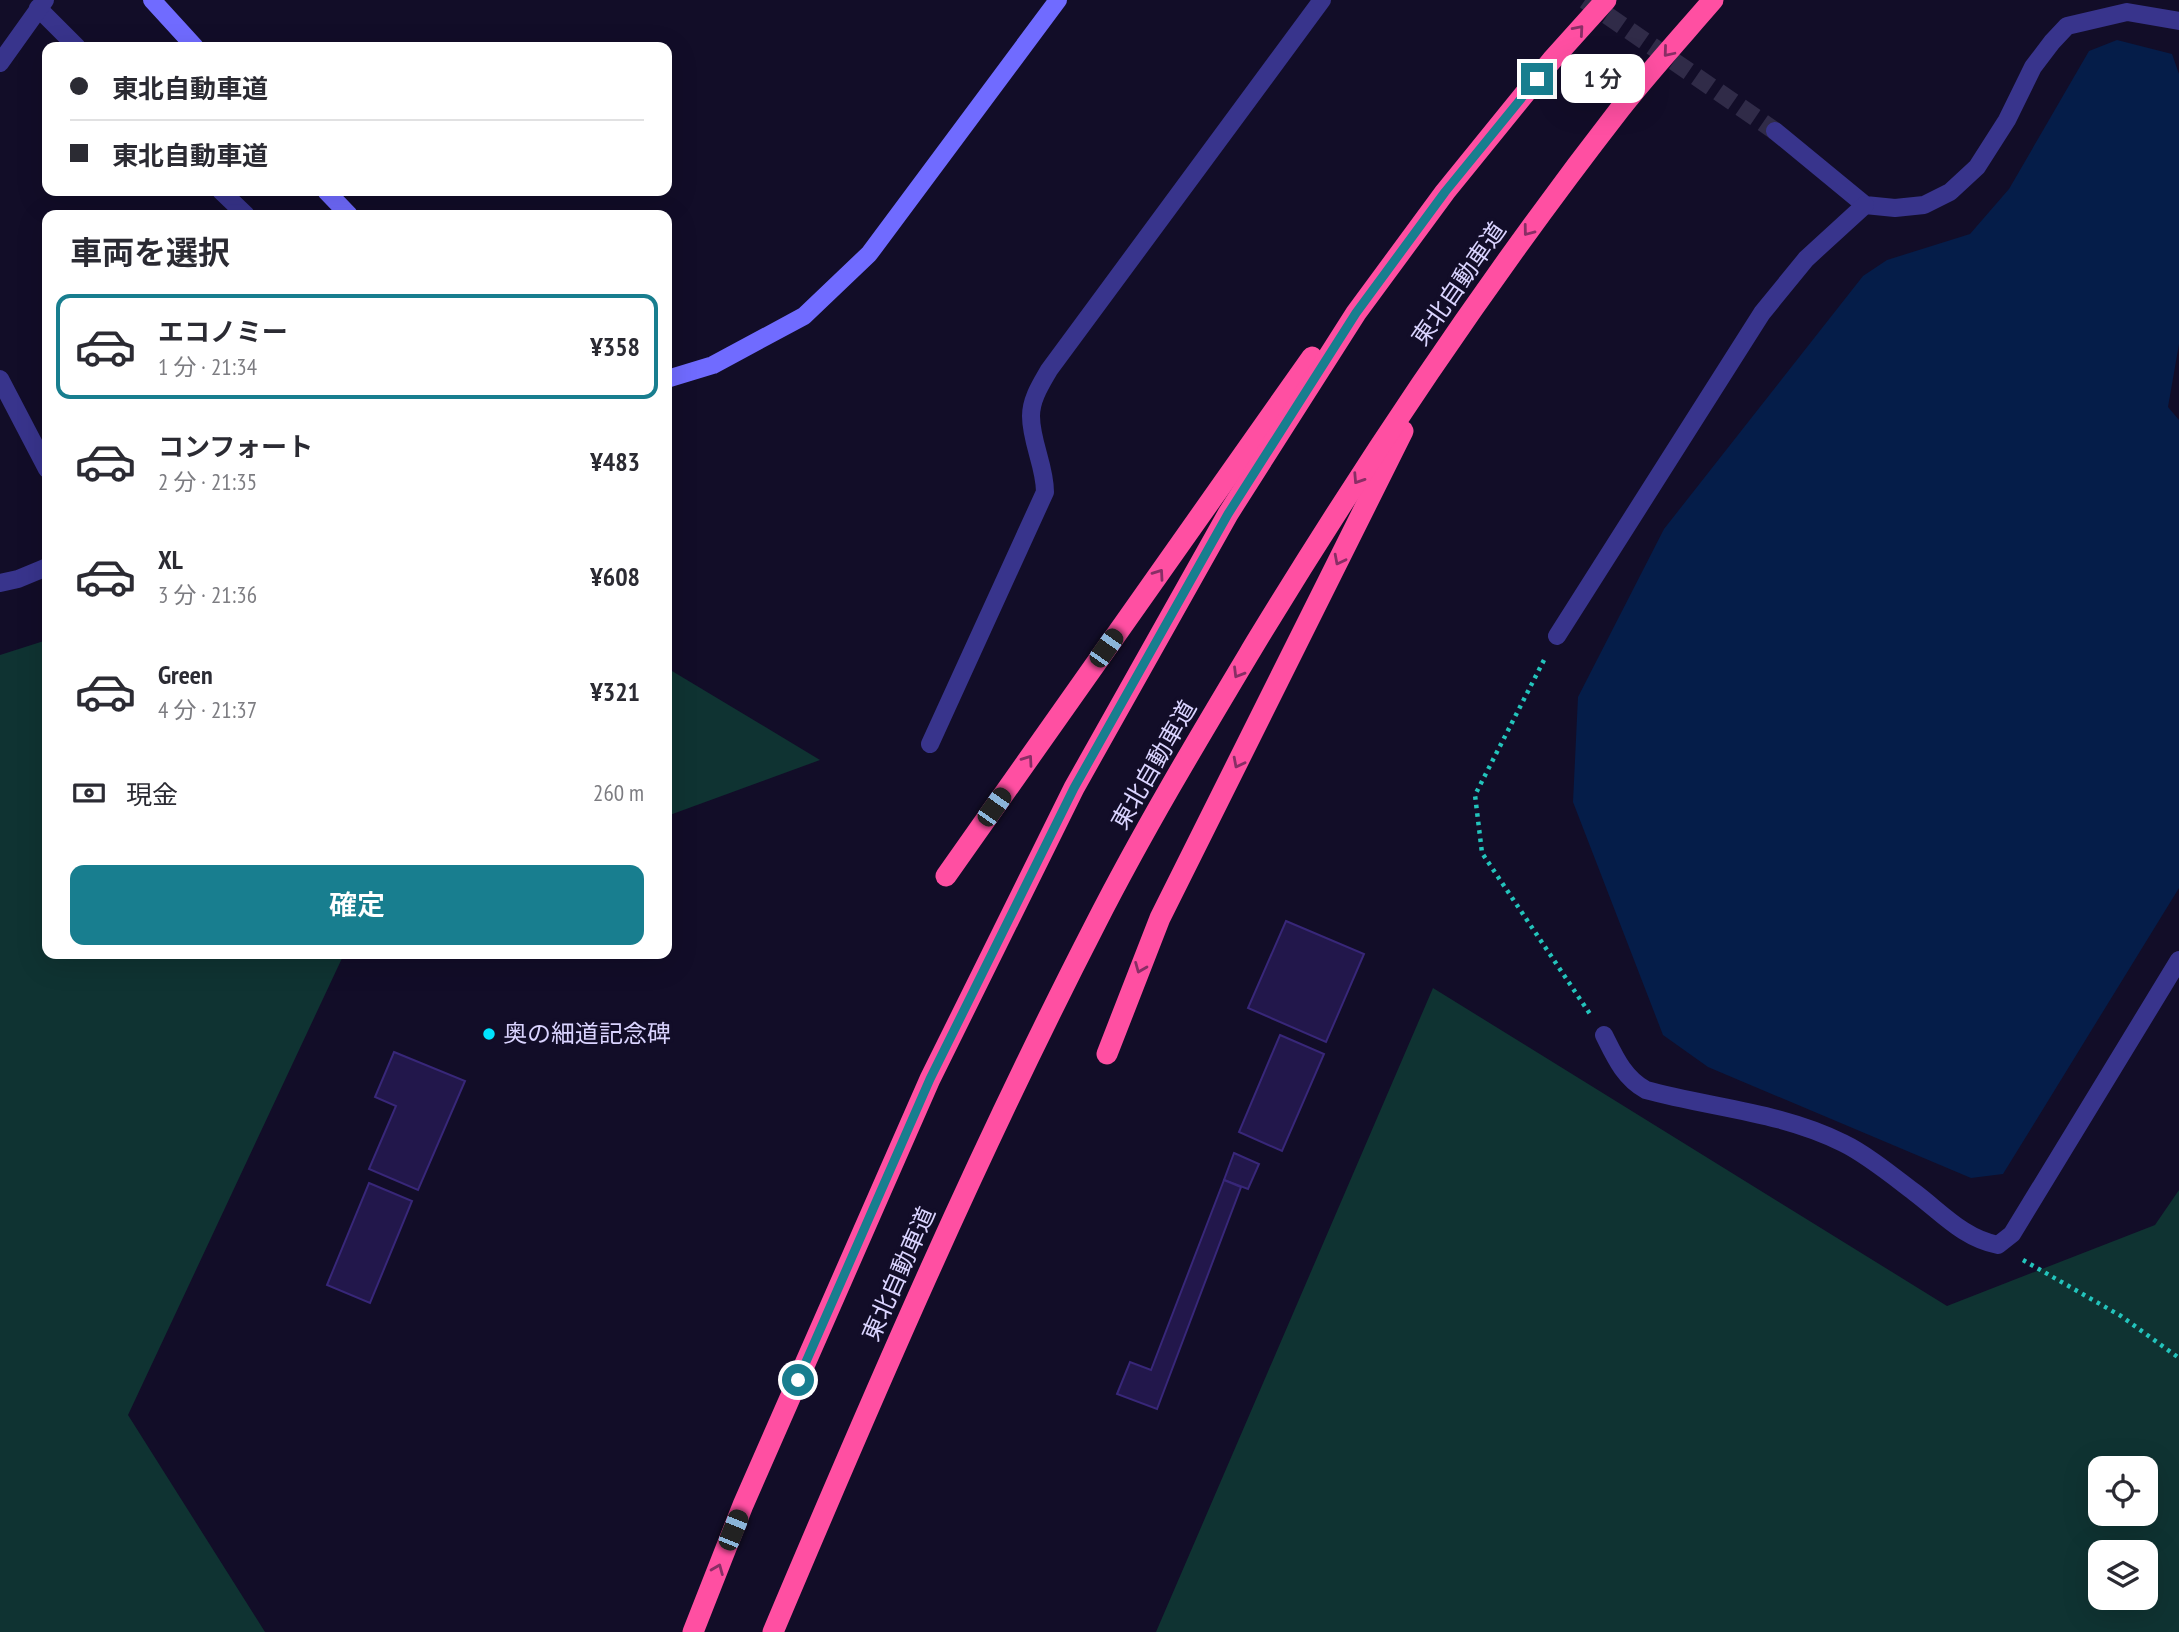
<!DOCTYPE html>
<html lang="ja">
<meta charset="utf-8">
<style>
:root{--surface:#fff;--page:#f2f2f3;--text:#2b2b33;--muted:#7c7c81;--line:#e1e1e2;--accent:#187e8f}
body{margin:0;font-family:"PT Sans Narrow","Noto Sans JP",sans-serif;background:var(--page);color:var(--text);height:100vh;display:flex;flex-direction:column;font-size:26px;white-space:nowrap}
*{box-sizing:border-box;margin:0}
p{font-size:23px;color:var(--muted)}
.icon{flex:none;width:38px;height:38px;fill:none;stroke:currentColor;stroke-width:2;stroke-linecap:round;stroke-linejoin:round}
.map{position:relative;flex:1;overflow:hidden}
.panel{position:absolute;left:42px;top:210px;width:630px;height:749px;display:flex;flex-direction:column;background:var(--surface);border-radius:14px;box-shadow:0 7px 28px #0002}
.panel>*{flex:none}
.hud{position:absolute;left:42px;top:42px;width:630px;height:154px;border-radius:14px;box-shadow:0 7px 28px #0002;display:grid;align-content:center;height:154px;padding:0 28px;background:var(--surface)}
.fabs{position:absolute;left:2088px;top:1456px;display:grid;gap:14px}
.fabs a{display:grid;place-items:center;width:70px;height:70px;border-radius:14px;background:var(--surface);box-shadow:0 7px 28px #0002;font-size:35px}
.end{position:absolute;width:32px;height:32px;margin:-16px;border:9px solid #187e8f;background:#fff;box-shadow:0 0 0 4px #fff}
.from{border-radius:50%}
.bubble{position:absolute;height:49px;border-radius:14px;background:var(--surface);box-shadow:0 7px 28px #0002;font-size:23px;font-weight:600;line-height:49px;text-align:center}
.car{position:absolute;width:21px;height:42px;margin:-21px -10px;border-radius:9px;box-shadow:0 0 5px 2px #0007;background:linear-gradient(#222 24%,#8ab4d8 0 40%,#222 0 76%,#8ab4d8 0 86%,#222 0)}
.hud b{display:flex;align-items:center;gap:24px;height:66px;font-size:26px}
.hud b+b{border-top:2px solid var(--line)}
.hud i{width:18px;height:18px;background:var(--text)}
ul{padding:0;list-style:none}
li{display:flex;align-items:center;gap:21px;height:105px;margin:0 14px 10px;padding:0 14px;border:4px solid transparent;border-radius:14px}
li div{flex:1}
li b{display:block;font-size:26px}
li em{font-style:normal;font-weight:600}
li.current{border-color:var(--accent)}
li>.icon{width:63px;height:63px;stroke-width:1.5}
h2{padding:0 28px;font-size:32px;line-height:84px}
.pay{display:flex;align-items:center;gap:18px;height:77px;padding:0 28px;font-size:26px}
.pay p{margin-inline-start:auto}
.button{display:flex;gap:14px;margin-top:auto;padding:14px 28px}
.button a{flex:1;height:80px;border-radius:14px;background:var(--accent);color:#fff;font-size:28px;font-weight:600;line-height:80px;text-align:center}
.map>svg:first-child{display:block}
.green{fill:#0f3332;fill-rule:evenodd}
.water{fill:#051d49}
.building{fill:#22174b;stroke:#382779;stroke-width:2}
.lines{fill:none;stroke-linecap:round;stroke-linejoin:round}
.street-tunnel{stroke:#302b48;stroke-width:18;stroke-dasharray:18 9;stroke-linecap:butt}
.path{stroke:#23c4bc;stroke-width:4.5;stroke-dasharray:3.5 5;stroke-linecap:butt}
.street{stroke:#38348c;stroke-width:18}
.secondary{stroke:#706bff;stroke-width:18}
.highway{stroke:#ff4fa2;stroke-width:21}
.oneway{stroke:#882e65}
.route{stroke:#187e8f;stroke-width:9}
.poi-dot{fill:#00e3ff;stroke:#120d28;stroke-width:2.5}
.labels{text-anchor:middle;stroke-width:7;stroke-linejoin:round;paint-order:stroke}
.street-label{font-size:24px;fill:#dad4ff;stroke:#120d28}
.poi-label{font-size:24px;fill:#dad4ff;stroke:#120d28;text-anchor:start}
</style>
<div class="map">
<svg width="2179" height="1632" viewBox="0 0 2179 1632">
<rect width="100%" height="100%" fill="#120d28"/>
<g class="green">
<path d="M47 640V954H344L128 1415 265 1632H0V655Z"/>
<path d="M667 668 820 760 667 816Z"/>
<path d="M1433 988 1947 1306 2155 1225 2179 1190V1632H1156ZM2100 1468H2146V1514H2100ZM2100 1552H2146V1598H2100Z"/>
</g>
<path class="water" d="M2117 40 2172 54 2179 74V344L2168 407 2179 420V888L2003 1174 1971 1178 1708 1067 1663 1035 1573 802 1578 697 1664 529 1863 276 1887 260 1970 234 2009 189 2089 51Z"/>
<g class="building">
<path d="M1286 921 1364 954 1326 1042 1248 1008Z"/>
<path d="M1280 1035 1324 1054 1282 1151 1239 1132Z"/>
<path d="M394 1052 465 1081 418 1190 369 1169 396 1106 375 1097Z"/>
<path d="M1234 1153 1259 1164 1248 1189 1224 1180Z"/>
<path d="M1224 1180 1241 1187 1157 1409 1117 1394 1130 1362 1151 1370Z"/>
<path d="M369 1183 412 1201 370 1303 327 1285Z"/>
</g>
<g class="lines">
<path class="street-tunnel" d="M1585 0 1775 131"/>
<g class="path">
<path d="M1544 660 1475 795 1482 853 1590 1014"/>
<path d="M2023 1260 2121 1316 2179 1358"/>
</g>
<g class="street">
<path d="M38 8 77 47"/>
<path d="M0 63 45 0"/>
<path d="M1775 131 1865 205 1895 208 1924 205 1950 192 1977 167 2007 120 2033 67 2052 42 2067 26 2127 12 2179 21"/>
<path d="M221 191 246 215"/>
<path d="M0 379 47 469"/>
<path d="M0 583 18 579 47 567"/>
<path d="M1557 636 1762 313 1806 259 1865 205"/>
<path d="M930 744 1045 492C1045 466 1031 442 1031 416 1031 399 1041 384 1049 370L1322 0"/>
<path d="M1604 1035C1615 1057 1624 1078 1646 1090 1712 1108 1781 1112 1843 1143 1866 1154 1893 1176 1914 1192 1942 1213 1963 1238 1998 1245L2012 1234 2179 960"/>
</g>
<g class="secondary">
<path d="M152 0 195 47"/>
<path d="M326 191 349 215"/>
<path d="M667 379 713 365 804 316 869 254 1058 0"/>
</g>
<g class="highway">
<path d="M946 876 1312 357"/>
<path d="M1107 1054 1160 918 1403 431"/>
<path d="M693 1632 743 1505 930 1079 1074 788 1228 514 1356 313 1445 192 1552 60 1606 0"/>
<path d="M773 1632C874 1393 977 1154 1096 923 1145 827 1201 734 1256 642 1368 458 1488 279 1620 109 1650 71 1682 36 1713 0"/>
</g>
</g>
<defs><path id="oneway-chevron" d="M-2-3.5L2.5 0L-2 3.5" fill="none" stroke-width="1.6" stroke-linecap="round" stroke-linejoin="round" transform="scale(1.75)"/></defs>
<g class="oneway">
<use href="#oneway-chevron" transform="translate(1579 30) rotate(-49)"/>
<use href="#oneway-chevron" transform="translate(1668 52) rotate(130)"/>
<use href="#oneway-chevron" transform="translate(1528 231) rotate(127)"/>
<use href="#oneway-chevron" transform="translate(1358 479) rotate(123)"/>
<use href="#oneway-chevron" transform="translate(1339 560) rotate(117)"/>
<use href="#oneway-chevron" transform="translate(1159 574) rotate(-55)"/>
<use href="#oneway-chevron" transform="translate(1238 673) rotate(121)"/>
<use href="#oneway-chevron" transform="translate(1028 760) rotate(-55)"/>
<use href="#oneway-chevron" transform="translate(1238 763) rotate(117)"/>
<use href="#oneway-chevron" transform="translate(1140 968) rotate(112)"/>
<use href="#oneway-chevron" transform="translate(718 1569) rotate(-68)"/>
</g>
<g class="lines">
<path class="route" d="M798 1380 930 1079 1074 788 1228 514 1356 313 1445 192 1537 79"/>
</g>
<circle class="poi-dot" cx="489" cy="1034" r="7"/>
<g class="labels">
<g class="street-label">
<text transform="translate(1459 284) rotate(-55)" y="8">東北自動車道</text>
<text transform="translate(1154 765) rotate(-60)" y="8">東北自動車道</text>
<text transform="translate(899 1274) rotate(-66)" y="8">東北自動車道</text>
</g>
<g class="poi-label">
<text x="503" y="1042">奥の細道記念碑</text>
</g>
</g>
</svg>
<div class="fabs">
<a><svg class="icon" aria-label="locate" viewBox="0 0 24 24"><circle cx="12" cy="12" r="6"/><path d="M12 2v4M12 18v4M2 12h4M18 12h4"/></svg></a>
<a><svg class="icon" aria-label="layers" viewBox="0 0 24 24"><path d="M12 4l9 5-9 5-9-5zM3 14l9 5 9-5"/></svg></a>
</div>
<i class="end from" style="left:798px;top:1380px"></i>
<i class="end" style="left:1537px;top:79px"></i>
<div class="bubble" style="left:1561px;top:54px;width:84px">1 分</div>
<i class="car" style="left:1106px;top:648px;rotate:35deg"></i>
<i class="car" style="left:994px;top:807px;rotate:35deg"></i>
<i class="car" style="left:733px;top:1530px;rotate:22deg"></i>
<div class="hud">
<b><i class="from"></i>東北自動車道</b>
<b><i></i>東北自動車道</b>
</div>
<section class="panel">
<h2>車両を選択</h2>
<ul>
<li class="current"><svg class="icon" aria-label="car" viewBox="0 0 24 24"><path d="M5 17H2v-5l4-1 3-4h7l3 4 3 1v5h-3M9 17h6M6 11h13"/><circle cx="7" cy="17" r="2"/><circle cx="17" cy="17" r="2"/></svg><div><b>エコノミー</b><p>1 分 · 21:34</p></div><em>¥358</em></li>
<li><svg class="icon" aria-label="car" viewBox="0 0 24 24"><path d="M5 17H2v-5l4-1 3-4h7l3 4 3 1v5h-3M9 17h6M6 11h13"/><circle cx="7" cy="17" r="2"/><circle cx="17" cy="17" r="2"/></svg><div><b>コンフォート</b><p>2 分 · 21:35</p></div><em>¥483</em></li>
<li><svg class="icon" aria-label="car" viewBox="0 0 24 24"><path d="M5 17H2v-5l4-1 3-4h7l3 4 3 1v5h-3M9 17h6M6 11h13"/><circle cx="7" cy="17" r="2"/><circle cx="17" cy="17" r="2"/></svg><div><b>XL</b><p>3 分 · 21:36</p></div><em>¥608</em></li>
<li><svg class="icon" aria-label="car" viewBox="0 0 24 24"><path d="M5 17H2v-5l4-1 3-4h7l3 4 3 1v5h-3M9 17h6M6 11h13"/><circle cx="7" cy="17" r="2"/><circle cx="17" cy="17" r="2"/></svg><div><b>Green</b><p>4 分 · 21:37</p></div><em>¥321</em></li>
</ul>
<div class="pay"><svg class="icon" aria-label="cash" viewBox="0 0 24 24"><path d="M3 7h18v10H3z"/><circle cx="12" cy="12" r="2"/></svg>現金<p>260 m</p></div>
<div class="button"><a>確定</a></div>
</section>
</div>
